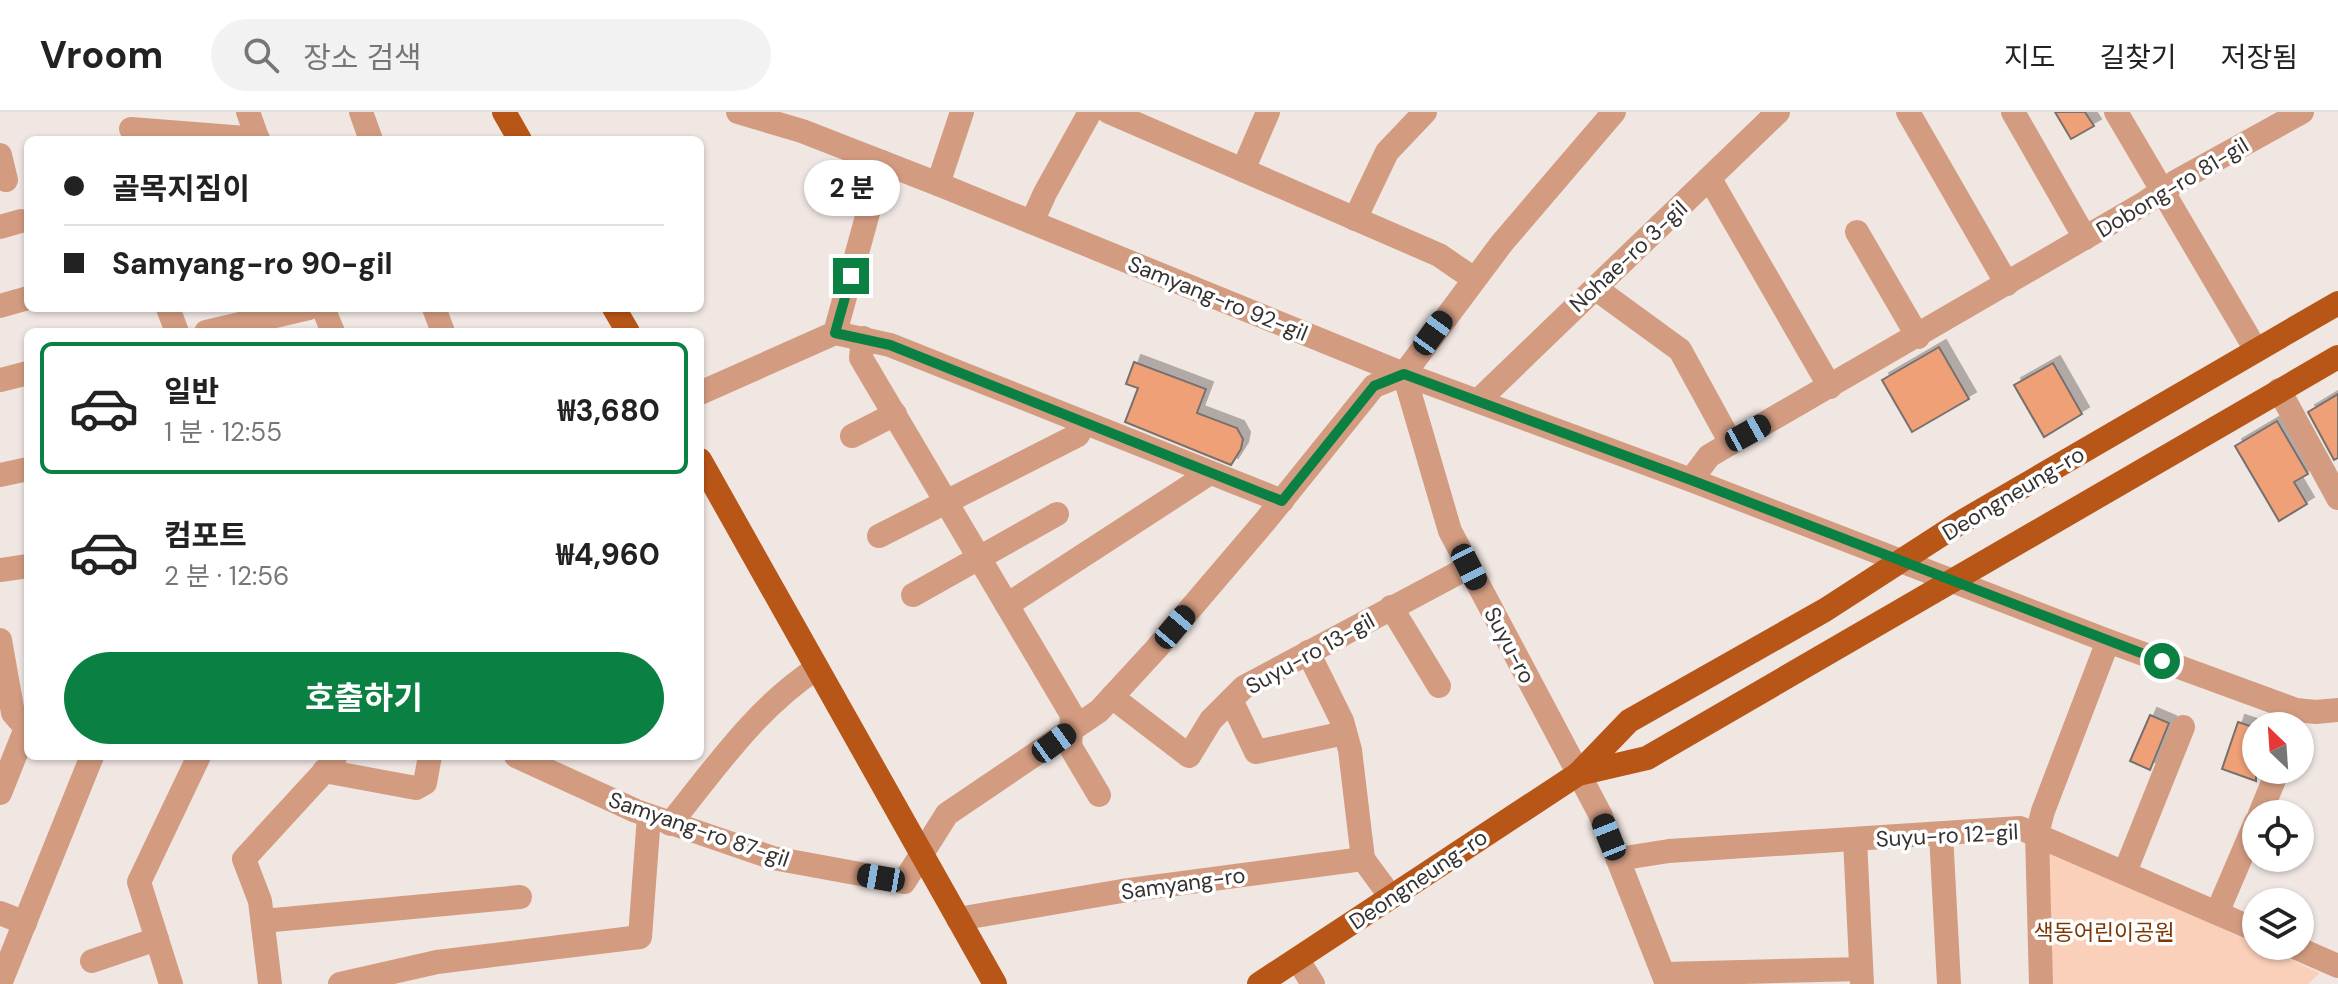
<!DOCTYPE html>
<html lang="ko">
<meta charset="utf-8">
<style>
:root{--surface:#fff;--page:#f2f2f2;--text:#222;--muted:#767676;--line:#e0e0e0;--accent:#0b8043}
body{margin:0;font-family:"DM Sans","Noto Sans KR",sans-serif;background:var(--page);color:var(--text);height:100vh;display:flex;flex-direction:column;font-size:30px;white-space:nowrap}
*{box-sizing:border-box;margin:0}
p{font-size:26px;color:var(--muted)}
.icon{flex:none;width:44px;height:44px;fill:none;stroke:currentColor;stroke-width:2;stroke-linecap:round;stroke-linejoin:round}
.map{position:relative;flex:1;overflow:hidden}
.sheet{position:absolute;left:24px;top:216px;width:680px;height:432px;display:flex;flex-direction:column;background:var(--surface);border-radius:12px;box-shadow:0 2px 6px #0004}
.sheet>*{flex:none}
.guide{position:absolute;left:24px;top:24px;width:680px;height:176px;border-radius:12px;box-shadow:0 2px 6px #0004;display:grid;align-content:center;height:176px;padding:0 40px;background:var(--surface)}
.needle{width:52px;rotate:335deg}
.buttons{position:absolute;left:2242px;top:600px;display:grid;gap:16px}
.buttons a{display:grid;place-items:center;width:72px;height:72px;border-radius:50%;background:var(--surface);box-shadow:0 2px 6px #0004;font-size:40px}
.end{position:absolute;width:36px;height:36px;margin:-18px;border:10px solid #0b8043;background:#fff;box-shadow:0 0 0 4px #fff}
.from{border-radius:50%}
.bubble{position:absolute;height:56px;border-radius:28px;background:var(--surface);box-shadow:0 2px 6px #0004;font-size:26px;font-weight:700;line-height:56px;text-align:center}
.car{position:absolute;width:24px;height:48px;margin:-24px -12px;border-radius:10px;box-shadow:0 0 6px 2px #0007;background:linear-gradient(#222 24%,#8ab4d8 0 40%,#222 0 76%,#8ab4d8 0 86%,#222 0)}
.guide b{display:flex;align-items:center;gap:28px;height:76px;font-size:30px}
.guide b+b{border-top:2px solid var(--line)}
.guide i{width:20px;height:20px;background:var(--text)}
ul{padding:14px 0 0;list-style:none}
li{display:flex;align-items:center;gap:24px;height:132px;margin:0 16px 12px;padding:0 24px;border:4px solid transparent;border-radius:12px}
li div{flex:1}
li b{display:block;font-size:30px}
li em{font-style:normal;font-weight:700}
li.on{border-color:var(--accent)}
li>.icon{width:72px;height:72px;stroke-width:1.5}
.button{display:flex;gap:16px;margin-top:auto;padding:16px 40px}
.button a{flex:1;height:92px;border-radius:48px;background:var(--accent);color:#fff;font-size:32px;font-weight:700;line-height:92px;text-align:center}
header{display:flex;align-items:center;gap:48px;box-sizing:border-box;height:112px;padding:0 40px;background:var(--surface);border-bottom:2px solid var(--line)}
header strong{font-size:38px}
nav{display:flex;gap:44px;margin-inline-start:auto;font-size:28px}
.search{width:560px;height:72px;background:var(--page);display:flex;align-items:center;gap:20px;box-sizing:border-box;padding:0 28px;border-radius:44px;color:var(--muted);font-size:30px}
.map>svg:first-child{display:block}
.green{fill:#fbd0bb}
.building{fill:#efa077;stroke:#776f6c;stroke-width:2;filter:url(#shadow)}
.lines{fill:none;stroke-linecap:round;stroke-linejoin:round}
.minor{stroke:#d39c81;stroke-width:24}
.major{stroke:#b85617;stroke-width:24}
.route{stroke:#0b8043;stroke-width:10}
.labels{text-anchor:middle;stroke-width:7;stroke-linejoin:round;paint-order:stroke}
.street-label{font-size:22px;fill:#363231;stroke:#fff}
.park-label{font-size:22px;fill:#7d3706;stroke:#fff}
</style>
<header>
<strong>Vroom</strong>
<div class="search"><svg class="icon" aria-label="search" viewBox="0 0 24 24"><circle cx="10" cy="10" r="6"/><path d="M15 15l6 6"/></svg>장소 검색</div>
<nav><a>지도</a><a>길찾기</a><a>저장됨</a></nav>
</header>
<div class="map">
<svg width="2338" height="872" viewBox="0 0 2338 872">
<defs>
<filter id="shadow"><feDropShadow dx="7" dy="-7" stdDeviation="0" flood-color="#0004"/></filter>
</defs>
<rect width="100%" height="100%" fill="#f0e7e3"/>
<path class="green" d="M2045 736 2320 861 2308 872H2051Z"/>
<g class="building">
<path d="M2055 0H2085L2094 14 2071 27Z"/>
<path d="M1939 235 1969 287 1912 320 1882 268Z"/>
<path d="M1134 250 1206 277 1197 301 1237 316 1243 327 1241 337 1231 353 1125 310 1138 276 1126 272Z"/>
<path d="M2053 251 2082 302 2044 325 2014 273Z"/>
<path d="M2338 282V346L2334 348 2308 300Z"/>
<path d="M2277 309 2308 362 2294 370 2307 392 2279 409 2235 334Z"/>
<path d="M2150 603 2169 611 2150 658 2130 649Z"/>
<path d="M2238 610 2256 616V669L2222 657Z"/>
</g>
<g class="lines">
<g class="minor">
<path d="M248 0 258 28"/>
<path d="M361 0 371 28"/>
<path d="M738 0 802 19 938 72 1404 262 1691 368 2108 529 2296 598 2316 600 2338 598"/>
<path d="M1109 0 1439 143 1474 167"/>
<path d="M1908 0 2007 172"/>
<path d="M2013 0 2085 126"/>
<path d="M2116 0 2256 238"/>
<path d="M131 17 258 27"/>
<path d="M0 43 6 68"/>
<path d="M1243 58 1268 0"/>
<path d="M1710 67 1830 275"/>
<path d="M938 72 962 0"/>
<path d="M1355 107 1387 40 1425 0"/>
<path d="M1032 110 1045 81 1090 0"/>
<path d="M0 115 21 109"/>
<path d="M1857 120 1918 225"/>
<path d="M1595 176 1680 238 1731 331"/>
<path d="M0 194 28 186"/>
<path d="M168 196 177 220"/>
<path d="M323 196 333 220"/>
<path d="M434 196 443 220"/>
<path d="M206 220 309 196"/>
<path d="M835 221 890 233 1282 389"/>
<path d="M835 221 882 50"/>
<path d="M863 226 861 246 1072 603 1070 634 1099 683"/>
<path d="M1404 262 1450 419 1600 702 1667 872"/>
<path d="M1404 262 1502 131 1614 0"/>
<path d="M0 268 28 261"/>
<path d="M2279 278 2338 386"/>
<path d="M700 281 835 221"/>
<path d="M1478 289 1778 0"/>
<path d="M852 324 895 302"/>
<path d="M0 363 28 357"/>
<path d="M1691 368 1709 344 1748 321 2143 92 2177 69 2302 0"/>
<path d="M879 424 1078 323 1083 311"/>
<path d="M0 458 28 454"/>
<path d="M913 483 1057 402"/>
<path d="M1007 493 1210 361"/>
<path d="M1391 495 1439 574"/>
<path d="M0 528 13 601 26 616 0 681"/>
<path d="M1308 540 1342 609 1350 638 1363 747"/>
<path d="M1112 585 1189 644 1211 608 1244 575 1469 455"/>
<path d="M1231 588 1256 640 1345 621"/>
<path d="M516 644 636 699 773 746 904 770 947 702 1099 599 1156 537 1266 408 1374 274 1404 262"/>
<path d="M324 659 416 676 425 671 430 644"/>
<path d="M2260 702 2278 658"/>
<path d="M670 712C716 655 756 596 817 556"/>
<path d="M1941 722 1949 872"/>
<path d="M1855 728 1862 872"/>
<path d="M1618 747 1669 739 2020 716 2256 818"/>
<path d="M2125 760 2183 615"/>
<path d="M0 801 25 811"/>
<path d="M2217 801 2256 710"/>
<path d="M958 807 1122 779 1363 747 1391 785"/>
<path d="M263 809 520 785"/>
<path d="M2292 834 2338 854"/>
<path d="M1298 848 1313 872"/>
<path d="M92 849 157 827"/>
<path d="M1664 862 1861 857"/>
<path d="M0 872 92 644"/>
<path d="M171 872 139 770 199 644"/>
<path d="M270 872 260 789 244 747 334 649 335 644"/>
<path d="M340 872 437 850 640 825 649 704"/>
<path d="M2041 872 2037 722 2043 699 2108 529"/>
</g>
<g class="major">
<path d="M504 0 520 28"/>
<path d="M614 196 628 220"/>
<path d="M700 348 995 872"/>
<path d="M1578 662 1647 646 2338 245"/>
<path d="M1259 872 1578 662 1629 609 1825 498 1958 412 2338 191"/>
</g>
</g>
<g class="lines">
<path class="route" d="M851 164 835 221 890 233 1282 389 1374 274 1404 262 1691 368 2162 549"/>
</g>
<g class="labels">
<g class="street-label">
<text transform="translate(2172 75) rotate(-31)" y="8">Dobong-ro 81-gil</text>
<text transform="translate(1628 144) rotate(-43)" y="8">Nohae-ro 3-gil</text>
<text transform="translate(1218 186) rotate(22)" y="8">Samyang-ro 92-gil</text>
<text transform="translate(2013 381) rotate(-31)" y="8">Deongneung-ro</text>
<text transform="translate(1510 533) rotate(62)" y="8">Suyu-ro</text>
<text transform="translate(1310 541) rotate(-29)" y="8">Suyu-ro 13-gil</text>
<text transform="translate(699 717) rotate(19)" y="8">Samyang-ro 87-gil</text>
<text transform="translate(1947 723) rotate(-3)" y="8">Suyu-ro 12-gil</text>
<text transform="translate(1418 767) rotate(-34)" y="8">Deongneung-ro</text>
<text transform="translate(1183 771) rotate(-8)" y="8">Samyang-ro</text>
</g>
<g class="park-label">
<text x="2104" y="828">색동어린이공원</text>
</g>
</g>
</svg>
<div class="buttons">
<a><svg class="needle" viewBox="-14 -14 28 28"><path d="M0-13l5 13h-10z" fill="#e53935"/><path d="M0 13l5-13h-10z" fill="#767676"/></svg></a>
<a><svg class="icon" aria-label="locate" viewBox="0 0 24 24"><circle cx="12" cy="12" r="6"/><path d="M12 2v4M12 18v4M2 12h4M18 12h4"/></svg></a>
<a><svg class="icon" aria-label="layers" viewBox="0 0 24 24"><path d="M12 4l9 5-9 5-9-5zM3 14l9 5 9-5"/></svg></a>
</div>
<i class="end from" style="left:2162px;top:549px"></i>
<i class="end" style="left:851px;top:164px"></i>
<div class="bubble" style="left:804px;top:48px;width:96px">2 분</div>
<i class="car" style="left:1433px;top:221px;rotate:36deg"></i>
<i class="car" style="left:1748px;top:321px;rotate:61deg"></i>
<i class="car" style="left:1469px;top:455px;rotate:153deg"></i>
<i class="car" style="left:1175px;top:515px;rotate:40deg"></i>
<i class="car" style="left:1054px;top:631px;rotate:54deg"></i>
<i class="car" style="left:1609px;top:725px;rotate:338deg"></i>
<i class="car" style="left:881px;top:766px;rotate:280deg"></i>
<div class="guide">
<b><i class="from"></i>골목지짐이</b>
<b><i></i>Samyang-ro 90-gil</b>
</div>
<section class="sheet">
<ul>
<li class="on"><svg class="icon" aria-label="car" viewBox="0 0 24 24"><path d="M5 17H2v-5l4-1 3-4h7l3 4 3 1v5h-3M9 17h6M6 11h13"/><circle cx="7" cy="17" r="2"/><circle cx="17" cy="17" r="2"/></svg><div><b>일반</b><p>1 분 · 12:55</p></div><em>₩3,680</em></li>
<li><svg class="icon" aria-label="car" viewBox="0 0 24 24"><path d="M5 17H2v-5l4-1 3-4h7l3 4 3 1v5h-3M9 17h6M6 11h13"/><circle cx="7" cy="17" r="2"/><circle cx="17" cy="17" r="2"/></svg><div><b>컴포트</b><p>2 분 · 12:56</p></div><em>₩4,960</em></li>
</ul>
<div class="button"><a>호출하기</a></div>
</section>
</div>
